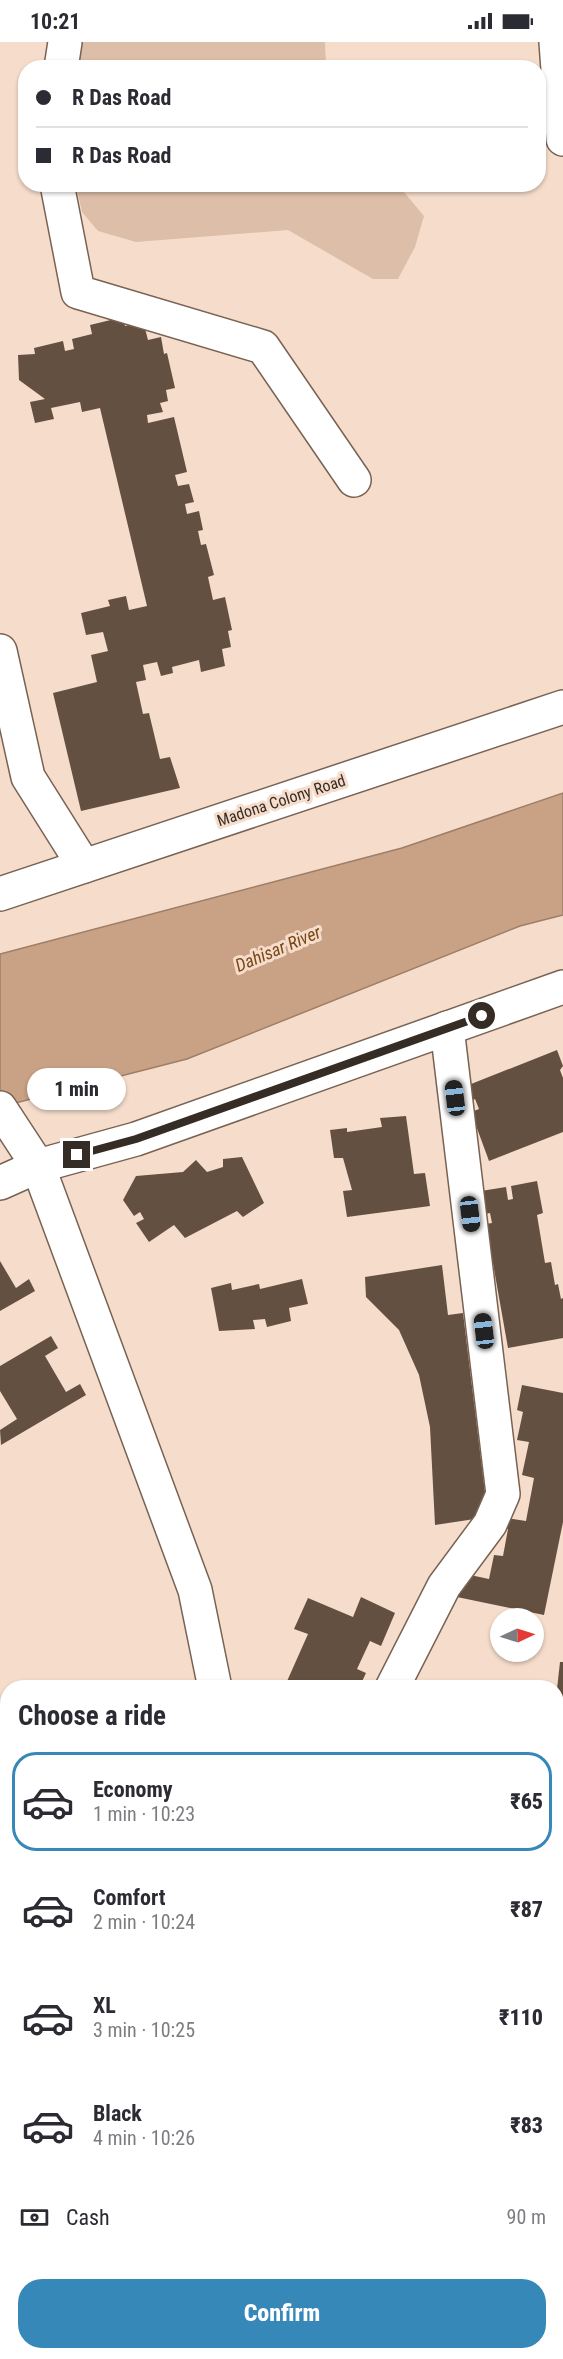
<!DOCTYPE html>
<meta charset="utf-8">
<style>
:root{--surface:#fff;--page:#f7f7f7;--text:#2b2b33;--muted:#7c7c81;--line:#e1e1e2;--accent:#3688b8}
body{margin:0;font-family:"Roboto Condensed",sans-serif;background:var(--page);color:var(--text);height:100vh;display:flex;flex-direction:column;font-size:22px;white-space:nowrap}
*{box-sizing:border-box;margin:0}
p{font-size:20px;color:var(--muted)}
.icon{flex:none;width:33px;height:33px;fill:none;stroke:currentColor;stroke-width:2;stroke-linecap:round;stroke-linejoin:round}
.map{position:relative;flex:1;overflow:hidden}
.drawer{position:absolute;left:0px;top:1638px;width:564px;height:680px;display:flex;flex-direction:column;background:var(--surface);border-radius:24px 24px 0 0;box-shadow:0 2px 4px #0004}
.drawer>*{flex:none}
.top-card{position:absolute;left:18px;top:18px;width:528px;height:132px;border-radius:24px;box-shadow:0 2px 4px #0004;display:grid;align-content:center;height:132px;padding:0 18px;background:var(--surface)}
.needle{width:39px;rotate:86deg}
.buttons{position:absolute;left:490px;top:1566px;display:grid;gap:12px}
.buttons a{display:grid;place-items:center;width:54px;height:54px;border-radius:50%;background:var(--surface);box-shadow:0 2px 4px #0004;font-size:30px}
.end{position:absolute;width:27px;height:27px;margin:-14px;border:8px solid #352c25;background:#fff;box-shadow:0 0 0 3px #fff}
.from{border-radius:50%}
.bubble{position:absolute;height:42px;border-radius:21px;background:var(--surface);box-shadow:0 2px 4px #0004;font-size:20px;font-weight:800;line-height:42px;text-align:center}
.car{position:absolute;width:18px;height:36px;margin:-18px -9px;border-radius:8px;box-shadow:0 0 4px 2px #0007;background:linear-gradient(#222 24%,#8ab4d8 0 40%,#222 0 76%,#8ab4d8 0 86%,#222 0)}
.top-card b{display:flex;align-items:center;gap:21px;height:57px;font-size:22px}
.top-card b+b{border-top:2px solid var(--line)}
.top-card i{width:15px;height:15px;background:var(--text)}
ul{padding:0;list-style:none}
li{display:flex;align-items:center;gap:18px;height:99px;margin:0 12px 9px;padding:0 6px;border:3px solid transparent;border-radius:24px}
li div{flex:1}
li b{display:block;font-size:22px}
li em{font-style:normal;font-weight:800}
li.current{border-color:var(--accent)}
li>.icon{width:54px;height:54px;stroke-width:1.5}
h2{padding:0 18px;font-size:27px;line-height:72px}
.pay{display:flex;align-items:center;gap:15px;height:66px;padding:0 18px;font-size:22px}
.pay p{margin-inline-start:auto}
.button{display:flex;gap:12px;margin-top:auto;padding:12px 18px}
.button a{flex:1;height:69px;border-radius:24px;background:var(--accent);color:#fff;font-size:24px;font-weight:800;line-height:69px;text-align:center}
.status{display:flex;justify-content:space-between;align-items:center;height:42px;padding:0 30px;background:var(--surface);direction:ltr}
.status svg{height:16px;fill:currentColor}
.map>svg:first-child{display:block}
.built{fill:#eccfb8}
.green{fill:#dcbea9}
.water{fill:#c9a184;stroke:#9d7e68;stroke-width:1.5}
.building{fill:#645041}
.lines{fill:none;stroke-linecap:round;stroke-linejoin:round}
.minor-casing{stroke:#786253;stroke-width:36}
.minor{stroke:#fff;stroke-width:33}
.rail{stroke:#564a41;stroke-width:4.5;stroke-dasharray:9 4.5;stroke-linecap:butt}
.route{stroke:#352c25;stroke-width:8}
.labels{text-anchor:middle;stroke-width:6;stroke-linejoin:round;paint-order:stroke}
.street-label{font-size:16px;fill:#352c25;stroke:#f6ddcb}
.water-label{font-size:18px;font-style:italic;fill:#7a4718;stroke:#f6ddcb}
</style>
<div class="status"><b>10:21</b><svg viewBox="0 0 49 12"><path d="M0 12V9h3v3zM5 12V6h3v6zM10 12V3h3v9zM15 12V0h3v12zM26 1h20v11H26zM47 4h2v5h-2z"/></svg></div>
<div class="map">
<svg width="563" height="2317" viewBox="0 0 563 2317">
<rect width="100%" height="100%" fill="#f6ddcb"/>
<g class="built">
<path d="M563 2020V2317H275V2310H556V2021Z"/>
<path d="M0 2066H7L8 2281 0 2282Z"/>
</g>
<g class="green">
<path d="M81 0H325L326 25 74 26Z"/>
<path d="M76 143H398L424 174 415 205 398 237H373L288 188 136 200 98 189 82 170Z"/>
</g>
<path class="water" d="M563 751V873L520 884 187 1017 0 1065V912L402 806Z"/>
<g class="building">
<path d="M123 275 125 284 143 279 148 298 161 295 164 312 167 311 175 346 166 348 168 359 160 361 163 370 147 373 148 381 174 375 187 430 175 433 178 444 189 442 194 460 185 462 187 472 199 469 203 488 198 489 201 503 206 502 214 533 208 535 213 558 225 555 232 588 228 589 231 605 222 607 225 624 201 630 199 618 172 625 173 631 161 634 157 620 143 623 146 638 136 640 143 672 149 671 160 717 170 715 180 746 81 769 53 651 97 640 91 613 108 609 103 590 86 593 81 571 110 564 108 558 126 554 129 568 147 564 100 366 82 370 80 360 51 366 54 377 35 381 30 360 45 357 19 338 18 313 35 312 34 306 63 299 65 309 74 307 72 297 92 292 90 283Z"/>
<path d="M557 1008 563 1024 560 1028 563 1036V1090L489 1119 471 1070 479 1067 475 1057 467 1061 461 1046Z"/>
<path d="M406 1074 414 1132 425 1131 430 1164 347 1175 343 1149 352 1148 343 1116H334L330 1088 347 1086V1090L382 1085 380 1076Z"/>
<path d="M242 1115 264 1161 243 1175 237 1169 185 1196 174 1183 149 1200 136 1181 144 1177 140 1170 134 1174 123 1158 136 1134 183 1130 196 1118 207 1130 223 1125V1117Z"/>
<path d="M537 1139 543 1171 537 1173 545 1221 551 1220 555 1243 558 1242 561 1257 563 1256V1296L508 1306 486 1182 492 1181 490 1171 485 1172 481 1149 506 1145 508 1158 513 1157 511 1144Z"/>
<path d="M0 1219 16 1246 29 1237 35 1249 0 1269Z"/>
<path d="M442 1223 448 1273 463 1271 488 1475 435 1483 430 1385 419 1333 399 1288 366 1255 365 1235Z"/>
<path d="M302 1237 308 1262 289 1266 291 1279 267 1285 265 1277 253 1278 255 1287 219 1289 211 1246 231 1241 232 1248 259 1242 260 1247Z"/>
<path d="M51 1294 58 1306 45 1314 66 1350 80 1342 86 1353 1 1403 0 1388 17 1377 0 1349V1324Z"/>
<path d="M522 1343 563 1351V1480L544 1573 452 1554 456 1530 489 1537 494 1513 503 1514 508 1487 500 1485V1475L526 1479 534 1436 522 1433 529 1400 517 1398 523 1370 517 1368Z"/>
<path d="M361 1555 395 1571 381 1604 370 1599 357 1627 366 1631 359 1646H284L308 1592 294 1587 308 1556 353 1575Z"/>
<path d="M560 1620H563V1657L556 1656Z"/>
<path d="M563 1780V1891L556 1892V1795Z"/>
</g>
<g class="lines">
<defs>
<g id="minor">
<path d="M556 0 563 97"/>
<path d="M61 26 65 0"/>
<path d="M57 142 78 250 263 305 354 438"/>
<path d="M0 609 28 735 84 824"/>
<path d="M0 852 563 665"/>
<path d="M0 1066 38 1124 195 1548 215 1646"/>
<path d="M0 1141 38 1124 136 1097 563 945"/>
<path d="M392 1646 444 1544 490 1482 503 1452 447 986"/>
<path d="M556 1747 563 1730"/>
<path d="M0 1802 8 1801"/>
<path d="M556 1952 563 1951"/>
<path d="M0 1987 8 1986"/>
<path d="M556 2001 563 2000"/>
<path d="M0 2043H8"/>
<path d="M556 2282 563 2281"/>
<path d="M0 2306H8"/>
</g>
</defs>
<use href="#minor" class="minor-casing"/>
<use href="#minor" class="minor"/>
<g class="rail">
<path d="M556 2095 563 2094"/>
<path d="M556 2122 563 2121"/>
<path d="M0 2140H8"/>
<path d="M0 2169H8"/>
<path d="M556 2198 563 2197"/>
<path d="M556 2221 563 2220"/>
<path d="M0 2244 8 2243"/>
<path d="M0 2270 8 2269"/>
</g>
</g>
<g class="lines">
<path class="route" d="M77 1113 136 1097 482 974"/>
</g>
<g class="labels">
<g class="street-label">
<text transform="translate(281 758) rotate(-18)" y="6">Madona Colony Road</text>
</g>
<g class="water-label">
<text transform="translate(278 907) rotate(-23)" y="6">Dahisar River</text>
</g>
</g>
</svg>
<div class="buttons">
<a><svg class="needle" viewBox="-14 -14 28 28"><path d="M0-13l5 13h-10z" fill="#e53935"/><path d="M0 13l5-13h-10z" fill="#7c7c81"/></svg></a>
</div>
<i class="end from" style="left:482px;top:974px"></i>
<i class="end" style="left:77px;top:1113px"></i>
<div class="bubble" style="left:27px;top:1026px;width:99px">1 min</div>
<i class="car" style="left:455px;top:1056px;rotate:353deg"></i>
<i class="car" style="left:470px;top:1172px;rotate:173deg"></i>
<i class="car" style="left:484px;top:1289px;rotate:353deg"></i>
<div class="top-card">
<b><i class="from"></i>R Das Road</b>
<b><i></i>R Das Road</b>
</div>
<section class="drawer">
<h2>Choose a ride</h2>
<ul>
<li class="current"><svg class="icon" aria-label="car" viewBox="0 0 24 24"><path d="M5 17H2v-5l4-1 3-4h7l3 4 3 1v5h-3M9 17h6M6 11h13"/><circle cx="7" cy="17" r="2"/><circle cx="17" cy="17" r="2"/></svg><div><b>Economy</b><p>1 min · 10:23</p></div><em>₹65</em></li>
<li><svg class="icon" aria-label="car" viewBox="0 0 24 24"><path d="M5 17H2v-5l4-1 3-4h7l3 4 3 1v5h-3M9 17h6M6 11h13"/><circle cx="7" cy="17" r="2"/><circle cx="17" cy="17" r="2"/></svg><div><b>Comfort</b><p>2 min · 10:24</p></div><em>₹87</em></li>
<li><svg class="icon" aria-label="car" viewBox="0 0 24 24"><path d="M5 17H2v-5l4-1 3-4h7l3 4 3 1v5h-3M9 17h6M6 11h13"/><circle cx="7" cy="17" r="2"/><circle cx="17" cy="17" r="2"/></svg><div><b>XL</b><p>3 min · 10:25</p></div><em>₹110</em></li>
<li><svg class="icon" aria-label="car" viewBox="0 0 24 24"><path d="M5 17H2v-5l4-1 3-4h7l3 4 3 1v5h-3M9 17h6M6 11h13"/><circle cx="7" cy="17" r="2"/><circle cx="17" cy="17" r="2"/></svg><div><b>Black</b><p>4 min · 10:26</p></div><em>₹83</em></li>
</ul>
<div class="pay"><svg class="icon" aria-label="cash" viewBox="0 0 24 24"><path d="M3 7h18v10H3z"/><circle cx="12" cy="12" r="2"/></svg>Cash<p>90 m</p></div>
<div class="button"><a>Confirm</a></div>
</section>
</div>
